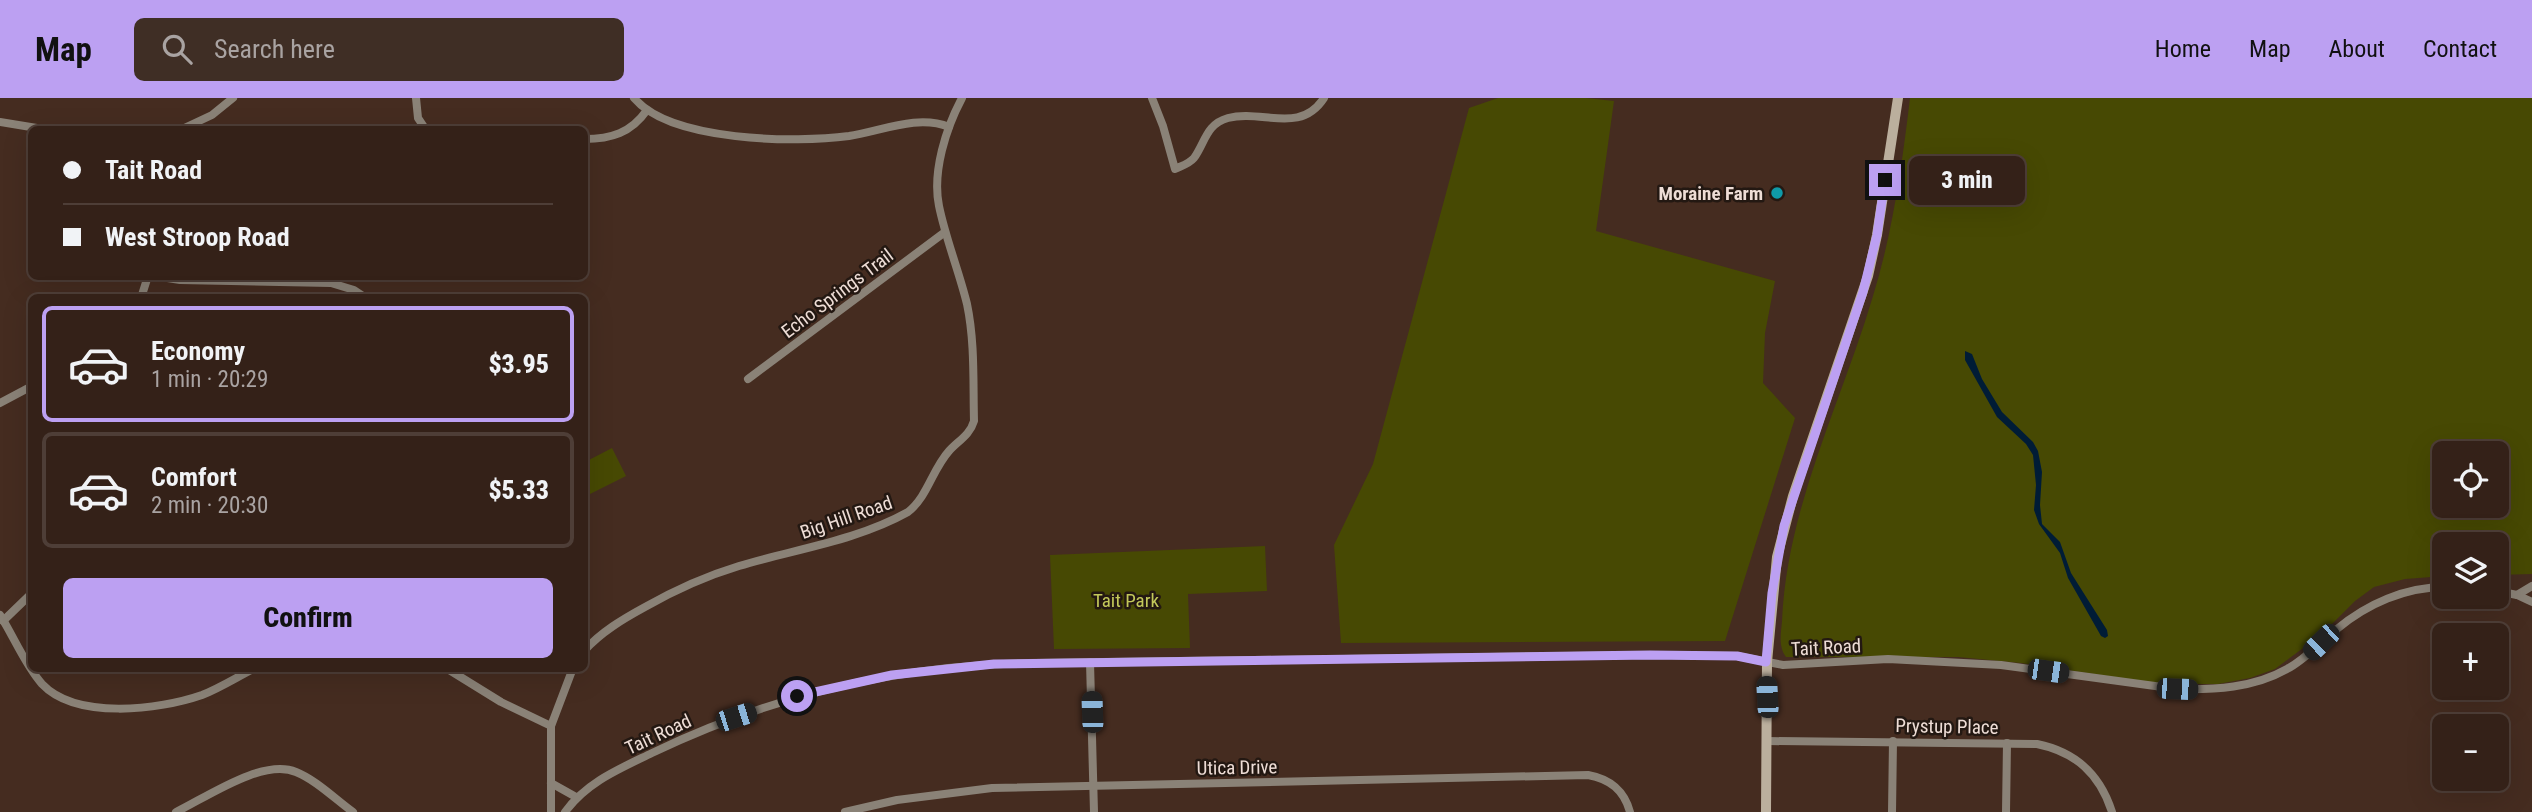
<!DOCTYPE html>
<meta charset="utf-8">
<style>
:root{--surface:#342118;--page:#3f2e25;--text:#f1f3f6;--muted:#a9a3a2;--line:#4e3e37;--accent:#bca0f2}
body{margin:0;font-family:"Roboto Condensed",sans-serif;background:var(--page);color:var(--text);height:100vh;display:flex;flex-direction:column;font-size:26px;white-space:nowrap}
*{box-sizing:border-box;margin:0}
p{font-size:23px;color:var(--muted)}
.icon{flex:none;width:38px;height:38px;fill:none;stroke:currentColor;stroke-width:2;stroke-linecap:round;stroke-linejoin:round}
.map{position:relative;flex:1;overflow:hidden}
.details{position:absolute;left:28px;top:196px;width:560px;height:378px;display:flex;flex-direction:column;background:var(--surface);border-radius:10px;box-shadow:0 7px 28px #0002,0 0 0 2px var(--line)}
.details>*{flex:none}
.hud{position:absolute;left:28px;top:28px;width:560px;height:154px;border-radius:10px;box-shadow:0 7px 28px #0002,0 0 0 2px var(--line);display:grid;align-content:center;height:154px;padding:0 35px;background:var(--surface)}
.controls{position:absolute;left:2432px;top:343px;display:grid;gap:14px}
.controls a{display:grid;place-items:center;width:77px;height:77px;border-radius:10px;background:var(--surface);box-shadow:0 7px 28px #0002,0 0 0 2px var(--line);font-size:35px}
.end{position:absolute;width:32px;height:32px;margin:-16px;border:9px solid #bca0f2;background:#111;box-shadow:0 0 0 4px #111}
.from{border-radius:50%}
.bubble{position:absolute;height:49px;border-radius:10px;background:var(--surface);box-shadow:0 7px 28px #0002,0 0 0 2px var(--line);font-size:23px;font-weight:800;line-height:49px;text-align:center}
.car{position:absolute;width:21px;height:42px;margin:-21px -10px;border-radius:9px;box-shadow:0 0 5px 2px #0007;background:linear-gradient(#222 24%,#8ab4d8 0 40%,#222 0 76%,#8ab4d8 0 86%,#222 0)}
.hud b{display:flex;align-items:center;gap:24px;height:66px;font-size:26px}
.hud b+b{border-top:2px solid var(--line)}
.hud i{width:18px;height:18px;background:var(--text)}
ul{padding:12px 0 0;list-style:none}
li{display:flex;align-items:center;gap:21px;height:116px;margin:0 14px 10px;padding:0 21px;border:4px solid var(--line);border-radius:10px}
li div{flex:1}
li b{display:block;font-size:26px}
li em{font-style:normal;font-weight:800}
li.on{border-color:var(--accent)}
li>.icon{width:63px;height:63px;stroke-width:1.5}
.primary-button{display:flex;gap:14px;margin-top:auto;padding:14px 35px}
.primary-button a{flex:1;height:80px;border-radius:10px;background:var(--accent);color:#111;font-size:28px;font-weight:800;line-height:80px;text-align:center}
header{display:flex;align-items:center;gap:42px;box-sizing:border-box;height:98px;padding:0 35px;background:var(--accent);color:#111}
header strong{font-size:33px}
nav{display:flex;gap:38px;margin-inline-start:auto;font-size:24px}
.search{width:490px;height:63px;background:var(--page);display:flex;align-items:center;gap:18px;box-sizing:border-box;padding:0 24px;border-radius:10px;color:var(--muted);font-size:26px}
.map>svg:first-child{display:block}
.green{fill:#474903;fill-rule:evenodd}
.water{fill:#001c36}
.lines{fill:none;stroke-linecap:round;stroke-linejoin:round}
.street{stroke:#8a8277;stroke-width:8}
.secondary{stroke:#bbaf9d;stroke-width:10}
.route{stroke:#bca0f2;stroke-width:9}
.culture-dot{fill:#0f9aa8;stroke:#231812;stroke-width:2.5}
.labels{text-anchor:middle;stroke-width:5;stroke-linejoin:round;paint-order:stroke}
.poi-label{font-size:19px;font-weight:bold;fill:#eeddd6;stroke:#231812;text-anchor:end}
.street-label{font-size:19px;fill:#eeddd6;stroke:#231812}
.park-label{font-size:19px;fill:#c3c85a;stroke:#231812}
</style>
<header>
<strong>Map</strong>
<div class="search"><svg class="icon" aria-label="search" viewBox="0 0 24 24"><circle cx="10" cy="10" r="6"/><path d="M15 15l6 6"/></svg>Search here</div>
<nav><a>Home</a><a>Map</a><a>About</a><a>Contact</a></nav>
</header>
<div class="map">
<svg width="2532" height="714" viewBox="0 0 2532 714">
<rect width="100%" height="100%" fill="#452c20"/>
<g class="green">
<path d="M1498 0H1586L1614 3 1596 133 1775 183 1765 235 1763 285 1795 320 1725 543 1341 545 1334 447 1373 366 1469 10Z"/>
<path d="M1910 0H2532V476L2497 477V446H2445V478L2405 481 2374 489 2355 503 2322 536 2275 571 2250 580 2218 586H2161L2021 565 1958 559H1786C1778 548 1781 536 1782 523 1787 408 1841 306 1873 198 1893 133 1902 67 1910 0ZM2445 355H2497V408H2445Z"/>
<path d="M612 350 626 378 586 398 585 364Z"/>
<path d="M1265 448 1267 493 1188 496 1190 550 1054 551 1050 457Z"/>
</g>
<path class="water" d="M1965 253 1972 256 1982 281 2002 314 2033 344 2038 353 2042 374 2040 407 2042 426 2060 444 2071 475 2107 532 2108 538 2105 540 2101 538 2068 480 2060 455 2039 426 2034 412 2036 387 2033 357 2026 346 1997 319 1965 262Z"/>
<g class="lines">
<g class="street">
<path d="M416 0 418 20 426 32"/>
<path d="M634 0C671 44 796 45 849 38 881 33 918 16 949 29"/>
<path d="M1152 0 1163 28 1175 71C1181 68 1189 66 1194 60 1205 45 1206 26 1228 20 1262 11 1300 37 1324 0"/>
<path d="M0 24 49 32"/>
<path d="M180 32 212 17 233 0"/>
<path d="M584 41C611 41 631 35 647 12"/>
<path d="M155 178 180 182 331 185 354 192 366 200"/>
<path d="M141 200 148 178"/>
<path d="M748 281 945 134"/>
<path d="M0 305 32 288"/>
<path d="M2497 493 2517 497 2532 488"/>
<path d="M2517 497 2532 504"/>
<path d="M0 517C14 539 25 567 42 586 76 622 159 612 202 597 220 590 237 579 255 570"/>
<path d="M3 523 32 495"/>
<path d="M584 553C601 534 623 521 645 509 675 492 706 478 739 468 795 451 856 443 908 414 928 398 932 372 949 353 958 343 970 337 974 323 973 284 975 244 967 206 959 173 946 142 939 108 932 74 946 30 962 0"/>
<path d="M1090 564 1094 714"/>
<path d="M446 570 501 604 551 628"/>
<path d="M1767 643 2037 646C2076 654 2100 676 2112 714"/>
<path d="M551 685 576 699"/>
<path d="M176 714C207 699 263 660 296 674 316 682 335 701 353 714"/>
<path d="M551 714V628L573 570"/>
<path d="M565 714C587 684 619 671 652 655 770 598 896 568 1027 565L1650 557 1737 558 1783 567 1888 561 2001 567 2177 591C2214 592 2254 590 2287 571 2306 561 2320 544 2337 531 2367 506 2405 489 2445 489"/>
<path d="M845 714 897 702 992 690 1588 677C1610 681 1624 692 1630 714"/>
<path d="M1892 714 1893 643"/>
<path d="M2006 714 2007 645"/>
</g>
<path class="secondary" d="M1766 714 1767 564 1777 459 1793 398 1868 178 1877 137 1898 0"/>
</g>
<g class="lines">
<path class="route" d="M797 598 892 577 994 566 1650 557 1737 558 1766 564 1772 495 1784 428 1863 194 1877 137 1885 82"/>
</g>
<circle class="culture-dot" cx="1777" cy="95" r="7"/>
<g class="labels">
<g class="poi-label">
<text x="1763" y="102">Moraine Farm</text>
</g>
<g class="street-label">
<text transform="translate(837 195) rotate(-37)" y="7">Echo Springs Trail</text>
<text transform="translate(846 419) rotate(-19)" y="7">Big Hill Road</text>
<text transform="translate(1826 549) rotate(-3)" y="7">Tait Road</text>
<text transform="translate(1947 628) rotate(1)" y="7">Prystup Place</text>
<text transform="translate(658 636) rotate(-25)" y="7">Tait Road</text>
<text transform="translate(1237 669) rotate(-1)" y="7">Utica Drive</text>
</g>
<g class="park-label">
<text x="1126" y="509">Tait Park</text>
</g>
</g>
</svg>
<div class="controls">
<a><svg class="icon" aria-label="locate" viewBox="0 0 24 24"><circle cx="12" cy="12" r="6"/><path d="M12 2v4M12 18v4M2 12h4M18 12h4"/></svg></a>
<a><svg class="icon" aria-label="layers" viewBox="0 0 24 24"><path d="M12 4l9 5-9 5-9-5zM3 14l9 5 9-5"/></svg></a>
<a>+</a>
<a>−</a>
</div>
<i class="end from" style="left:797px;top:598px"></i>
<i class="end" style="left:1885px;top:82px"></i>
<div class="bubble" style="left:1909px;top:58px;width:116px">3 min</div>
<i class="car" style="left:2321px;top:544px;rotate:226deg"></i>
<i class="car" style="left:2048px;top:573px;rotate:98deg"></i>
<i class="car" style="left:2177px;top:591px;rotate:92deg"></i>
<i class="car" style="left:1767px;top:599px;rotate:357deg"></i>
<i class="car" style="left:1092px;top:614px;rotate:358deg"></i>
<i class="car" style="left:736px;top:619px;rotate:72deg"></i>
<div class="hud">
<b><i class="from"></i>Tait Road</b>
<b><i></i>West Stroop Road</b>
</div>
<section class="details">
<ul>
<li class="on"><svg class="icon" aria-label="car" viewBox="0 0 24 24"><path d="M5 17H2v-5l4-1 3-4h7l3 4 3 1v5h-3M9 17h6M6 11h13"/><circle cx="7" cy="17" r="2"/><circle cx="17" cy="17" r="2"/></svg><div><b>Economy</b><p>1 min · 20:29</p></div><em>$3.95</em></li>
<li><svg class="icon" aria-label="car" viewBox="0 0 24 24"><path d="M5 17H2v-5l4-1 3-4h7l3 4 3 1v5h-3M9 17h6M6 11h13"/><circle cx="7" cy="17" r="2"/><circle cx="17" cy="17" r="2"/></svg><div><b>Comfort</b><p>2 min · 20:30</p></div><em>$5.33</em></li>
</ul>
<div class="primary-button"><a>Confirm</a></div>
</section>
</div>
